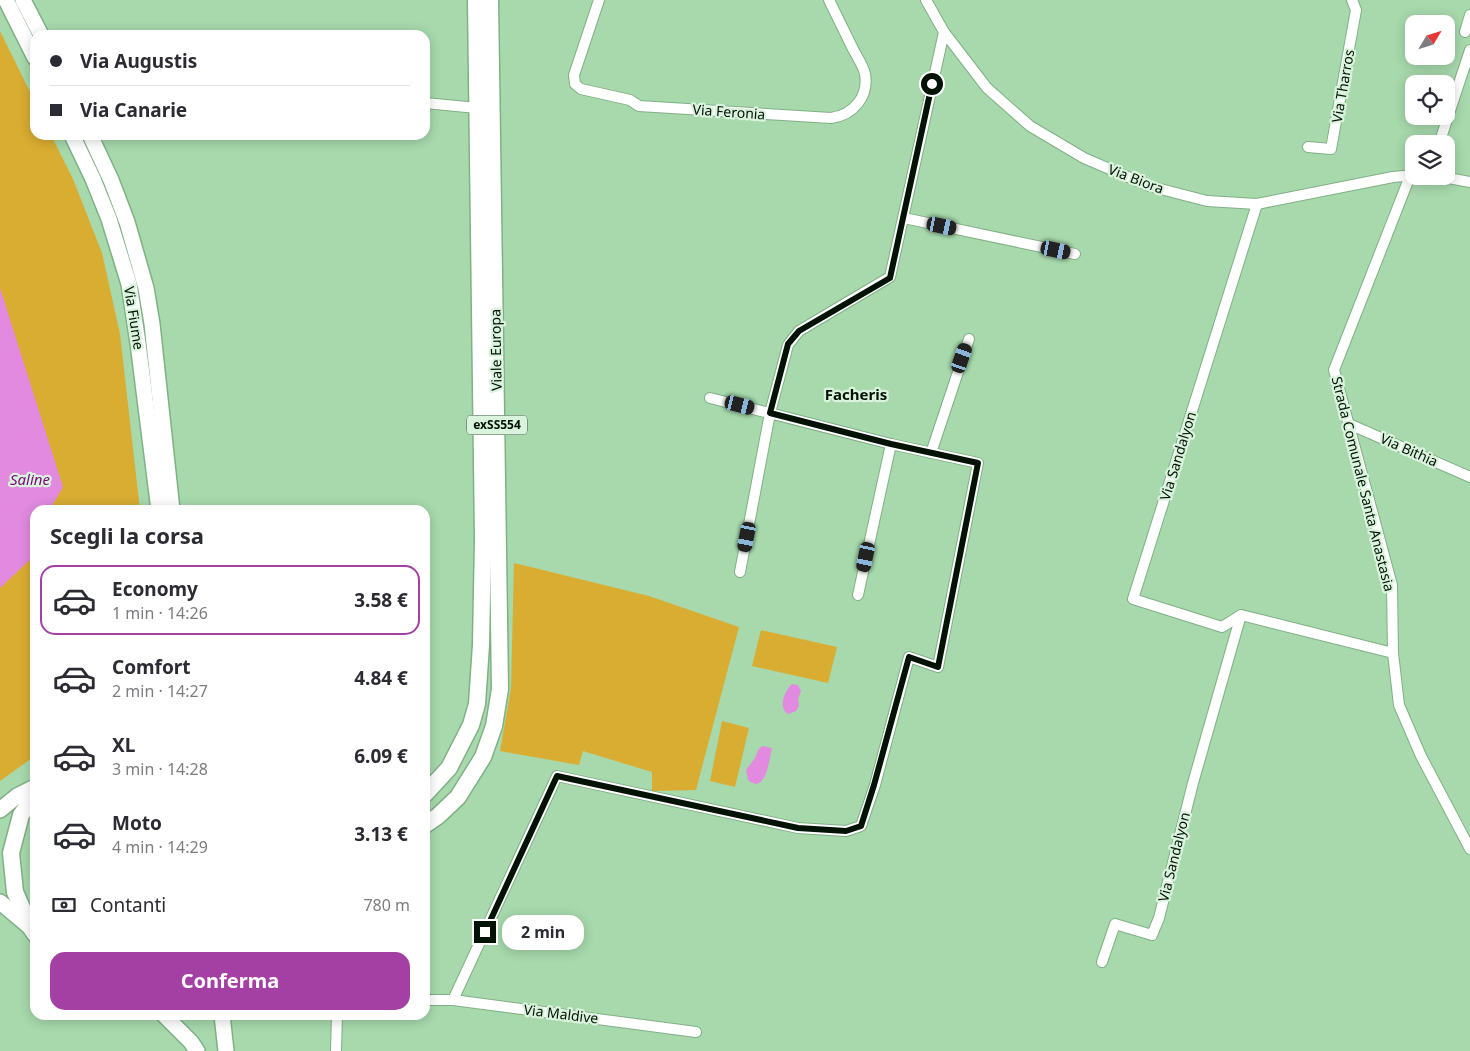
<!DOCTYPE html>
<html lang="it">
<meta charset="utf-8">
<style>
:root{--surface:#fff;--page:#f2f2f3;--text:#2b2b33;--muted:#7c7c81;--line:#e1e1e2;--accent:#a43fa4}
body{margin:0;font-family:"Noto Sans",sans-serif;background:var(--page);color:var(--text);height:100vh;display:flex;flex-direction:column;font-size:19px;white-space:nowrap}
*{box-sizing:border-box;margin:0}
p{font-size:16px;color:var(--muted)}
.icon{flex:none;width:28px;height:28px;fill:none;stroke:currentColor;stroke-width:2;stroke-linecap:round;stroke-linejoin:round}
.map{position:relative;flex:1;overflow:hidden}
.panel{position:absolute;left:30px;top:505px;width:400px;height:515px;display:flex;flex-direction:column;background:var(--surface);border-radius:15px;box-shadow:0 2px 12px #0003}
.panel>*{flex:none}
.top-card{position:absolute;left:30px;top:30px;width:400px;height:110px;border-radius:15px;box-shadow:0 2px 12px #0003;display:grid;align-content:center;height:110px;padding:0 20px;background:var(--surface)}
.needle{width:32px;rotate:52deg}
.tools{position:absolute;left:1405px;top:15px;display:grid;gap:10px}
.tools a{display:grid;place-items:center;width:50px;height:50px;border-radius:10px;background:var(--surface);box-shadow:0 2px 12px #0003;font-size:25px}
.end{position:absolute;width:22px;height:22px;margin:-11px;border:6px solid #021204;background:#fff;box-shadow:0 0 0 2px #fff}
.from{border-radius:50%}
.bubble{position:absolute;height:35px;border-radius:15px;background:var(--surface);box-shadow:0 2px 12px #0003;font-size:16px;font-weight:700;line-height:35px;text-align:center}
.car{position:absolute;width:15px;height:30px;margin:-15px -8px;border-radius:6px;box-shadow:0 0 4px 1px #0007;background:linear-gradient(#222 24%,#8ab4d8 0 40%,#222 0 76%,#8ab4d8 0 86%,#222 0)}
.top-card b{display:flex;align-items:center;gap:18px;height:48px;font-size:19px}
.top-card b+b{border-top:1px solid var(--line)}
.top-card i{width:12px;height:12px;background:var(--text)}
ul{padding:0;list-style:none}
li{display:flex;align-items:center;gap:15px;height:70px;margin:0 10px 8px;padding:0 10px;border:2px solid transparent;border-radius:15px}
li div{flex:1}
li b{display:block;font-size:19px}
li em{font-style:normal;font-weight:700}
li.on{border-color:var(--accent)}
li>.icon{width:45px;height:45px;stroke-width:1.5}
h2{padding:0 20px;font-size:22px;line-height:60px}
.pay{display:flex;align-items:center;gap:12px;height:55px;padding:0 20px;font-size:19px}
.pay p{margin-inline-start:auto}
.action{display:flex;gap:10px;margin-top:auto;padding:10px 20px}
.action a{flex:1;height:58px;border-radius:15px;background:var(--accent);color:#fff;font-size:20px;font-weight:700;line-height:58px;text-align:center}
.map>svg:first-child{display:block}
.green{fill:#d9ad32}
.water{fill:#e18ae0}
.lines{fill:none;stroke-linecap:round;stroke-linejoin:round}
.street-casing{stroke:#80b085;stroke-width:12}
.secondary-casing{stroke:#80b085;stroke-width:18}
.primary-casing{stroke:#80b085;stroke-width:19}
.street{stroke:#fff;stroke-width:10}
.secondary{stroke:#fff;stroke-width:15}
.primary{stroke:#fff;stroke-width:16}
.route{stroke:#021204;stroke-width:6}
.labels{text-anchor:middle;stroke-width:4.5;stroke-linejoin:round;paint-order:stroke}
.shield{fill:#daf3dc;stroke:#435645;stroke-width:1}
.shield-label{font-size:12px;font-weight:bold;fill:#021204}
.street-label{font-size:14px;fill:#021204;stroke:#daf3dc}
.neighbourhood-label{font-size:15px;font-weight:bold;fill:#021204;stroke:#daf3dc}
.water-label{font-size:15px;font-style:italic;fill:#79087b;stroke:#daf3dc}
</style>
<div class="map">
<svg width="1470" height="1051" viewBox="0 0 1470 1051">
<rect width="100%" height="100%" fill="#a7d9ac"/>
<g class="green">
<path d="M0 31 35 102V135H51L73 179 102 253 120 334 140 510H35V756L0 781Z"/>
<path d="M514 563 649 596 739 627 696 790 652 791V772L583 751 579 765 500 751 511 688Z"/>
<path d="M761 630 837 647 828 683 752 666Z"/>
<path d="M722 721 749 728 735 787 710 781Z"/>
</g>
<g class="water">
<path d="M0 288 63 487 53 504 55 510H35V555L0 588Z"/>
<path d="M792 684 798 685 801 691 798 699 799 706 796 711 788 714C778 707 784 692 792 684Z"/>
<path d="M762 746 772 748C769 760 766 795 748 780L746 770 755 758 758 750Z"/>
</g>
<g class="lines">
<defs>
<g id="street">
<path d="M599 0 574 75 575 84 581 89 630 100 639 106 831 118C853 115 869 97 865 74 863 65 857 57 853 49 845 33 837 16 829 0"/>
<path d="M926 0 944 32 987 88 1030 126 1084 158 1149 186 1207 201 1257 204 1393 177 1414 175"/>
<path d="M1465 32 1470 15"/>
<path d="M425 103 477 108"/>
<path d="M1439 144 1470 50"/>
<path d="M1308 147 1331 149 1356 10 1352 0"/>
<path d="M1410 176 1334 370 1392 585 1393 653 1399 705 1421 756 1470 849"/>
<path d="M1438 176 1470 182"/>
<path d="M1257 204 1133 599 1222 627 1241 615 1393 653"/>
<path d="M904 218 1075 254"/>
<path d="M1349 424 1470 477"/>
<path d="M931 453 969 339"/>
<path d="M740 572 770 413 788 345 799 331 890 277 944 32"/>
<path d="M858 595 891 444"/>
<path d="M1102 962 1115 924 1152 935 1159 918 1193 783 1241 615"/>
<path d="M425 1000H453L696 1032"/>
<path d="M453 1000 557 776 798 828 846 831 861 826 875 785 909 657 938 667 978 463 891 444 710 398"/>
<path d="M336 1051 337 1015"/>
</g>
<g id="secondary">
<path d="M6 0 35 58"/>
<path d="M23 0 41 35"/>
<path d="M72 135 93 179 109 219 129 284 138 343 159 510"/>
<path d="M90 135 111 180 127 222 146 288 152 324 172 510"/>
<path d="M0 810 17 796 35 787"/>
<path d="M0 902 31 928"/>
<path d="M164 1015 191 1042 197 1051"/>
<path d="M222 1015 226 1051"/>
</g>
<g id="primary">
<path d="M425 794 449 768 471 725 477 704 481 645 483 539 476 0"/>
<path d="M35 795 21 815 11 853 15 892 31 928 35 934"/>
<path d="M425 825 438 816 458 797 483 757 494 726 500 689 490 0"/>
</g>
</defs>
<use href="#street" class="street-casing"/>
<use href="#secondary" class="secondary-casing"/>
<use href="#primary" class="primary-casing"/>
<use href="#street" class="street"/>
<use href="#secondary" class="secondary"/>
<use href="#primary" class="primary"/>
</g>
<g class="lines">
<path class="route" d="M485 932 557 776 798 828 846 831 861 826 874 785 909 657 938 667 978 463 891 444 770 413 788 344 799 331 890 278 932 84"/>
</g>
<g class="labels">
<rect class="shield" x="467" y="415.5" width="60" height="19" rx="4"/>
<g class="shield-label">
<text x="497" y="429">exSS554</text>
</g>
<g class="street-label">
<text transform="translate(1343 86) rotate(-80)" y="5">Via Tharros</text>
<text transform="translate(729 112) rotate(4)" y="5">Via Feronia</text>
<text transform="translate(1136 179) rotate(21)" y="5">Via Biora</text>
<text transform="translate(134 318) rotate(81)" y="5">Via Fiume</text>
<text transform="translate(496 350) rotate(-91)" y="5">Viale Europa</text>
<text transform="translate(1409 450) rotate(24)" y="5">Via Bithia</text>
<text transform="translate(1178 456) rotate(-73)" y="5">Via Sandalyon</text>
<text transform="translate(1363 484) rotate(76)" y="5">Strada Comunale Santa Anastasia</text>
<text transform="translate(1174 857) rotate(-76)" y="5">Via Sandalyon</text>
<text transform="translate(561 1014) rotate(7)" y="5">Via Maldive</text>
</g>
<g class="neighbourhood-label">
<text x="856" y="400">Facheris</text>
</g>
<g class="water-label">
<text x="30" y="485">Saline</text>
</g>
</g>
</svg>
<div class="tools">
<a><svg class="needle" viewBox="-14 -14 28 28"><path d="M0-13l5 13h-10z" fill="#e53935"/><path d="M0 13l5-13h-10z" fill="#7c7c81"/></svg></a>
<a><svg class="icon" aria-label="locate" viewBox="0 0 24 24"><circle cx="12" cy="12" r="6"/><path d="M12 2v4M12 18v4M2 12h4M18 12h4"/></svg></a>
<a><svg class="icon" aria-label="layers" viewBox="0 0 24 24"><path d="M12 4l9 5-9 5-9-5zM3 14l9 5 9-5"/></svg></a>
</div>
<i class="end from" style="left:932px;top:84px"></i>
<i class="end" style="left:485px;top:932px"></i>
<div class="bubble" style="left:502px;top:915px;width:82px">2 min</div>
<i class="car" style="left:942px;top:226px;rotate:102deg"></i>
<i class="car" style="left:1056px;top:250px;rotate:102deg"></i>
<i class="car" style="left:962px;top:358px;rotate:19deg"></i>
<i class="car" style="left:740px;top:405px;rotate:104deg"></i>
<i class="car" style="left:747px;top:537px;rotate:191deg"></i>
<i class="car" style="left:866px;top:557px;rotate:192deg"></i>
<div class="top-card">
<b><i class="from"></i>Via Augustis</b>
<b><i></i>Via Canarie</b>
</div>
<section class="panel">
<h2>Scegli la corsa</h2>
<ul>
<li class="on"><svg class="icon" aria-label="car" viewBox="0 0 24 24"><path d="M5 17H2v-5l4-1 3-4h7l3 4 3 1v5h-3M9 17h6M6 11h13"/><circle cx="7" cy="17" r="2"/><circle cx="17" cy="17" r="2"/></svg><div><b>Economy</b><p>1 min · 14:26</p></div><em>3.58 €</em></li>
<li><svg class="icon" aria-label="car" viewBox="0 0 24 24"><path d="M5 17H2v-5l4-1 3-4h7l3 4 3 1v5h-3M9 17h6M6 11h13"/><circle cx="7" cy="17" r="2"/><circle cx="17" cy="17" r="2"/></svg><div><b>Comfort</b><p>2 min · 14:27</p></div><em>4.84 €</em></li>
<li><svg class="icon" aria-label="car" viewBox="0 0 24 24"><path d="M5 17H2v-5l4-1 3-4h7l3 4 3 1v5h-3M9 17h6M6 11h13"/><circle cx="7" cy="17" r="2"/><circle cx="17" cy="17" r="2"/></svg><div><b>XL</b><p>3 min · 14:28</p></div><em>6.09 €</em></li>
<li><svg class="icon" aria-label="car" viewBox="0 0 24 24"><path d="M5 17H2v-5l4-1 3-4h7l3 4 3 1v5h-3M9 17h6M6 11h13"/><circle cx="7" cy="17" r="2"/><circle cx="17" cy="17" r="2"/></svg><div><b>Moto</b><p>4 min · 14:29</p></div><em>3.13 €</em></li>
</ul>
<div class="pay"><svg class="icon" aria-label="cash" viewBox="0 0 24 24"><path d="M3 7h18v10H3z"/><circle cx="12" cy="12" r="2"/></svg>Contanti<p>780 m</p></div>
<div class="action"><a>Conferma</a></div>
</section>
</div>
